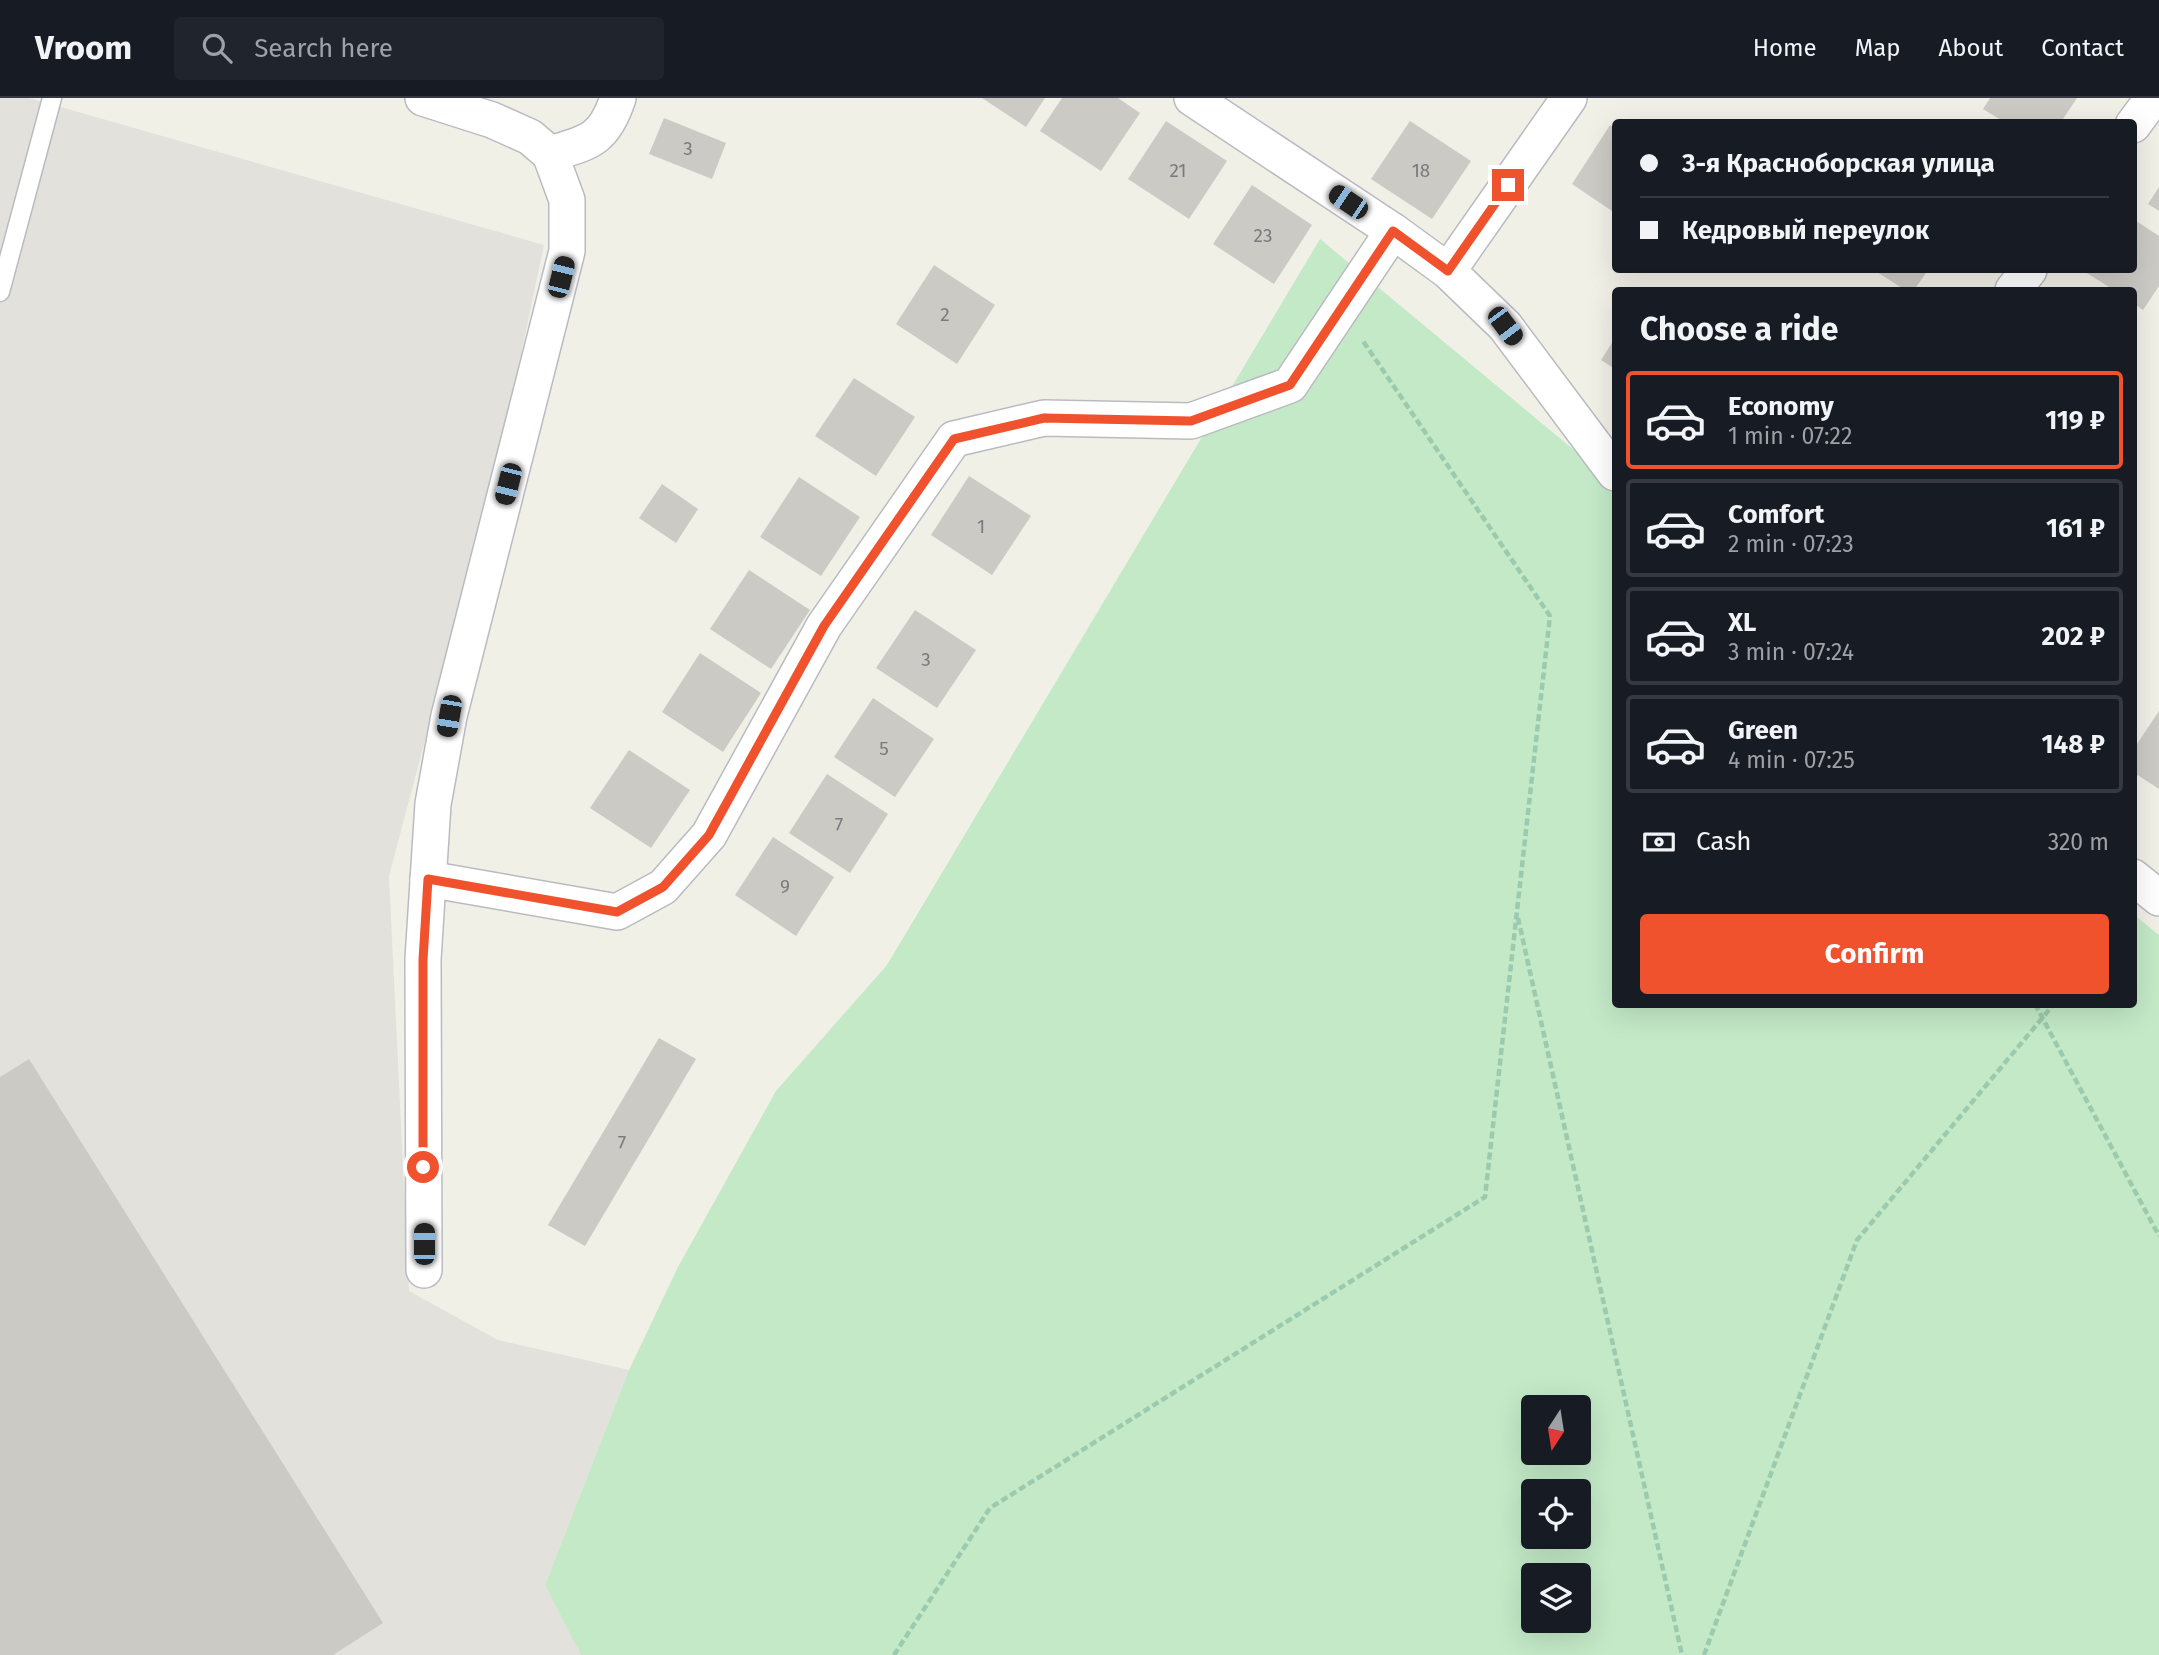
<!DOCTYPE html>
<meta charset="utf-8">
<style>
:root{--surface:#171b24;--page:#20242c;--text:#f1f3f6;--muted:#9ea1a6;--line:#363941;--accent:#f0522e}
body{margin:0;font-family:"Fira Sans",sans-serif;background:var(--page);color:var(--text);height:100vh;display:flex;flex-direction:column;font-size:26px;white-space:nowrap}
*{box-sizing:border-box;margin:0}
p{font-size:23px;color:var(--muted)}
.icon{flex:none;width:38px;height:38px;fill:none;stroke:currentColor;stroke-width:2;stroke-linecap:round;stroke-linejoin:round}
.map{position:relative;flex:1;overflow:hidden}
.panel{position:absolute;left:1612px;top:189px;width:525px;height:721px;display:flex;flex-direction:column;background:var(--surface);border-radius:7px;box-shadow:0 7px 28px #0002}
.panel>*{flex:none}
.hud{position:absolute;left:1612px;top:21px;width:525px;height:154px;border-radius:7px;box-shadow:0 7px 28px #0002;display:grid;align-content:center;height:154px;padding:0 28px;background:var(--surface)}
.needle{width:46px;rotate:192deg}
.fabs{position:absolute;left:1521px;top:1297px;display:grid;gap:14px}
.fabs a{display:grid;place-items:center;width:70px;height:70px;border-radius:7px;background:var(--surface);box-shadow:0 7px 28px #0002;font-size:35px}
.end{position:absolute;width:32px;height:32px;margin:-16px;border:9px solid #f0522e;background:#fff;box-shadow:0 0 0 4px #fff}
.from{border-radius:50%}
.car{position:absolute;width:21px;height:42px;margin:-21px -10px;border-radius:9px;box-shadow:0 0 5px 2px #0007;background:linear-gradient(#222 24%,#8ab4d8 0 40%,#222 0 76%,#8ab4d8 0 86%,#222 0)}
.hud b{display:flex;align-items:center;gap:24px;height:66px;font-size:26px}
.hud b+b{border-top:2px solid var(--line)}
.hud i{width:18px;height:18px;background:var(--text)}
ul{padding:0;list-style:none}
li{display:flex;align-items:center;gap:21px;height:98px;margin:0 14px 10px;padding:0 14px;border:4px solid var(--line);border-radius:7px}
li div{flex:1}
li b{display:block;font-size:26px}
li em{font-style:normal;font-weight:700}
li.active{border-color:var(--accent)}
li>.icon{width:63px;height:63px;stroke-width:1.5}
h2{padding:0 28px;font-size:32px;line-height:84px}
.pay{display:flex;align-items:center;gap:18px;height:77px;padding:0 28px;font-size:26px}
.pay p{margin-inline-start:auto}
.button{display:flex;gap:14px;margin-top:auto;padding:14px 28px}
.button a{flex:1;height:80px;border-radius:7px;background:var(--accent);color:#fff;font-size:28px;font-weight:700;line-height:80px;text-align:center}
header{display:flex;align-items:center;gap:42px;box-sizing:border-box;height:98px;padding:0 35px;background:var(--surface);border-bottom:2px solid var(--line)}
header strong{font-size:33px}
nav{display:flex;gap:38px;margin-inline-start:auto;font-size:24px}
.search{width:490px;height:63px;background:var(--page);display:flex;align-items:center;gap:18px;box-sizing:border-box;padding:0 24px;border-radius:7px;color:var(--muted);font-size:26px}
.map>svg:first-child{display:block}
.industrial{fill:#e2e1db}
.green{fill:#c3e9c7;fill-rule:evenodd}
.building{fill:#cccac4}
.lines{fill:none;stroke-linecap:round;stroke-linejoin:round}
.lane-casing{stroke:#b9bbc1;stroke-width:21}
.street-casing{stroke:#b9bbc1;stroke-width:38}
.path{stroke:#9bcaae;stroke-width:4.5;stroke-dasharray:7 3.5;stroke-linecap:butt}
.lane{stroke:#fff;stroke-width:18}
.street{stroke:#fff;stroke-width:35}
.route{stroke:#f0522e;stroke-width:9}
.labels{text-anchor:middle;stroke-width:5;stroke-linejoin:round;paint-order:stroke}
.number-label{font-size:19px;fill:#7a7b7f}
</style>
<header>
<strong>Vroom</strong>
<div class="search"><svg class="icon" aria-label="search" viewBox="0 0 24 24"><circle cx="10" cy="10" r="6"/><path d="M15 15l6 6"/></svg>Search here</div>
<nav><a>Home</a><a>Map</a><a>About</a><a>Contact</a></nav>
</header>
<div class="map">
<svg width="2159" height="1557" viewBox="0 0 2159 1557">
<rect width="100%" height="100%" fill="#f1f0e7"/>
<path class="industrial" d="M0 0H29L544 147 496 375 389 778 409 1193 498 1242 629 1272 545 1487 581 1557H0Z"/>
<path class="green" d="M1320 141 1615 386V906H2133V816L2159 837V1557H581L545 1487 629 1272 678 1169 776 993 887 867ZM1533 1309H1578V1354H1533ZM1533 1393H1578V1438H1533ZM1533 1477H1578V1522H1533Z"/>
<g class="building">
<path d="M982 0H1045L1026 29Z"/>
<path d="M1062 0H1118L1140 15 1101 73 1040 33Z"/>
<path d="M1990 0H2077L2061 24H2004L1983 11Z"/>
<path d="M664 20 726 45 712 81 649 56Z"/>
<path d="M1166 23 1227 63 1189 121 1128 81Z"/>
<path d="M1410 23 1471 63 1432 121 1371 81Z"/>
<path d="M1610 27 1615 31V115L1572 86Z"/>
<path d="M1252 87 1312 127 1274 186 1213 146Z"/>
<path d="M2159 89V113L2148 106Z"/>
<path d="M2133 121 2159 138V188L2143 212 2133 205V192H2114L2082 172H2133Z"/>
<path d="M934 167 995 207 957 266 896 226Z"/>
<path d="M1874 172H1928L1914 192H1905Z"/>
<path d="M1615 240V271L1601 262Z"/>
<path d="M854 280 915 319 876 378 815 338Z"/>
<path d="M969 378 1031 418 992 477 931 437Z"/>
<path d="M799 379 860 419 821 478 760 439Z"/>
<path d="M662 386 698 411 676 445 639 420Z"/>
<path d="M749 472 810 512 771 571 710 531Z"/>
<path d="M915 512 976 552 937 610 876 570Z"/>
<path d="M700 555 761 595 723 654 662 614Z"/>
<path d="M873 600 934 641 895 699 834 659Z"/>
<path d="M2159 613V691L2133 674V652Z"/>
<path d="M629 652 690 692 651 750 590 710Z"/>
<path d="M827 676 888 716 850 775 789 735Z"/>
<path d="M773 739 834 779 796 838 735 797Z"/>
<path d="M659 940 696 961 585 1148 548 1127Z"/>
<path d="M29 961 383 1525 333 1557H0V979Z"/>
</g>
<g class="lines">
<defs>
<path id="lane" d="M0 194 52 0"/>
<g id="street">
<path d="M423 0 492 22 530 39 550 56"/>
<path d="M1192 0 1393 133 1448 173 1505 228 1615 375"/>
<path d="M2133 27 2153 0"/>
<path d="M1448 173 1569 0"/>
<path d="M2013 192 2029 172"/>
<path d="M2133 779 2159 800"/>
<path d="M428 781 617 814 663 789 709 737 824 528 954 341 1044 320 1191 323 1290 287 1393 133"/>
<path d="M424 1172 423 861 433 706 449 618 567 153V102L550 56C590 44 604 42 618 0"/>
</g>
</defs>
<use href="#lane" class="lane-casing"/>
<use href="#street" class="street-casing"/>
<g class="path">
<path d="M1518 820 1682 1557"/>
<path d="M2035 906 2159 1138"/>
<path d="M894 1557 990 1410 1485 1099 1550 518 1363 243"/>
<path d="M1704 1557 1857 1142 2054 906"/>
</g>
<use href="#lane" class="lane"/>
<use href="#street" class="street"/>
</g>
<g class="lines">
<path class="route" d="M423 1069V862L428 781 617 814 663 789 709 737 824 528 954 341 1044 320 1191 323 1290 287 1393 133 1448 173 1508 87"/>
</g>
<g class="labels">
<g class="number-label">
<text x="688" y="57">3</text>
<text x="1178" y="79">21</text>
<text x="1421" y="79">18</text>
<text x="1263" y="144">23</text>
<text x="945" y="223">2</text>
<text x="981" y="435">1</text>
<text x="926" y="568">3</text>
<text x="884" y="657">5</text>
<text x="839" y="733">7</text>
<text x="785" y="795">9</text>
<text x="622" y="1051">7</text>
</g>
</g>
</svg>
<div class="fabs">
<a><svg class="needle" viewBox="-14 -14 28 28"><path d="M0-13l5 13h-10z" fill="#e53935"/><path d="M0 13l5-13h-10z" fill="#9ea1a6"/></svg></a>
<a><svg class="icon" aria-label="locate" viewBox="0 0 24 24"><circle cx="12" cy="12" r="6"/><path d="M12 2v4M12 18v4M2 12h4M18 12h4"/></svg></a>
<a><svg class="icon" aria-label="layers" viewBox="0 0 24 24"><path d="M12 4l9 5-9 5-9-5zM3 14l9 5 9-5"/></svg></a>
</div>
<i class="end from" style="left:423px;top:1069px"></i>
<i class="end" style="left:1508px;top:87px"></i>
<i class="car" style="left:1348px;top:104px;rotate:304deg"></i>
<i class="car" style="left:561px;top:179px;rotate:14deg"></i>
<i class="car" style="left:1505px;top:228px;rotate:143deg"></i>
<i class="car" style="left:508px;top:386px;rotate:194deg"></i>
<i class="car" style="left:449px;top:618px;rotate:190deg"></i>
<i class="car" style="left:424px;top:1146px;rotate:0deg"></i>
<div class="hud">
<b><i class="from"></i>3-я Красноборская улица</b>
<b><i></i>Кедровый переулок</b>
</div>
<section class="panel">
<h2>Choose a ride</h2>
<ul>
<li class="active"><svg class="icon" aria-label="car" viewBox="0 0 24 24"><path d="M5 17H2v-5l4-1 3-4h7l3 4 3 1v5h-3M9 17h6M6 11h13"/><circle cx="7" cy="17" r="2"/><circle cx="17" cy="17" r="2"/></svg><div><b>Economy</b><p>1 min · 07:22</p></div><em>119 ₽</em></li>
<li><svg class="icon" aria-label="car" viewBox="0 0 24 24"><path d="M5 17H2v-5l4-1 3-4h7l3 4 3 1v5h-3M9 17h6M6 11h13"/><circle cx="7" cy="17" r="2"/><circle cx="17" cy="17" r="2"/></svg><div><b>Comfort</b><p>2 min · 07:23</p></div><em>161 ₽</em></li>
<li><svg class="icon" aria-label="car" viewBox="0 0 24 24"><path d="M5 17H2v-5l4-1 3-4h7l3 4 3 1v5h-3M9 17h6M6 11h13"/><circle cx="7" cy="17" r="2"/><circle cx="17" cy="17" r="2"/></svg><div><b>XL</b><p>3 min · 07:24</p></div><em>202 ₽</em></li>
<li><svg class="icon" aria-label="car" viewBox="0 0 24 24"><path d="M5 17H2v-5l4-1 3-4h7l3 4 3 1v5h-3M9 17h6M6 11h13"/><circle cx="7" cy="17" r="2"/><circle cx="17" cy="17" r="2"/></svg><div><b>Green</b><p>4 min · 07:25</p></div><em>148 ₽</em></li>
</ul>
<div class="pay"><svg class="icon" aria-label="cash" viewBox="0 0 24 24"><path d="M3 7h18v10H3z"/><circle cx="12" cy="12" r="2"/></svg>Cash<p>320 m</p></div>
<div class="button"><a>Confirm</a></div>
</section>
</div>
